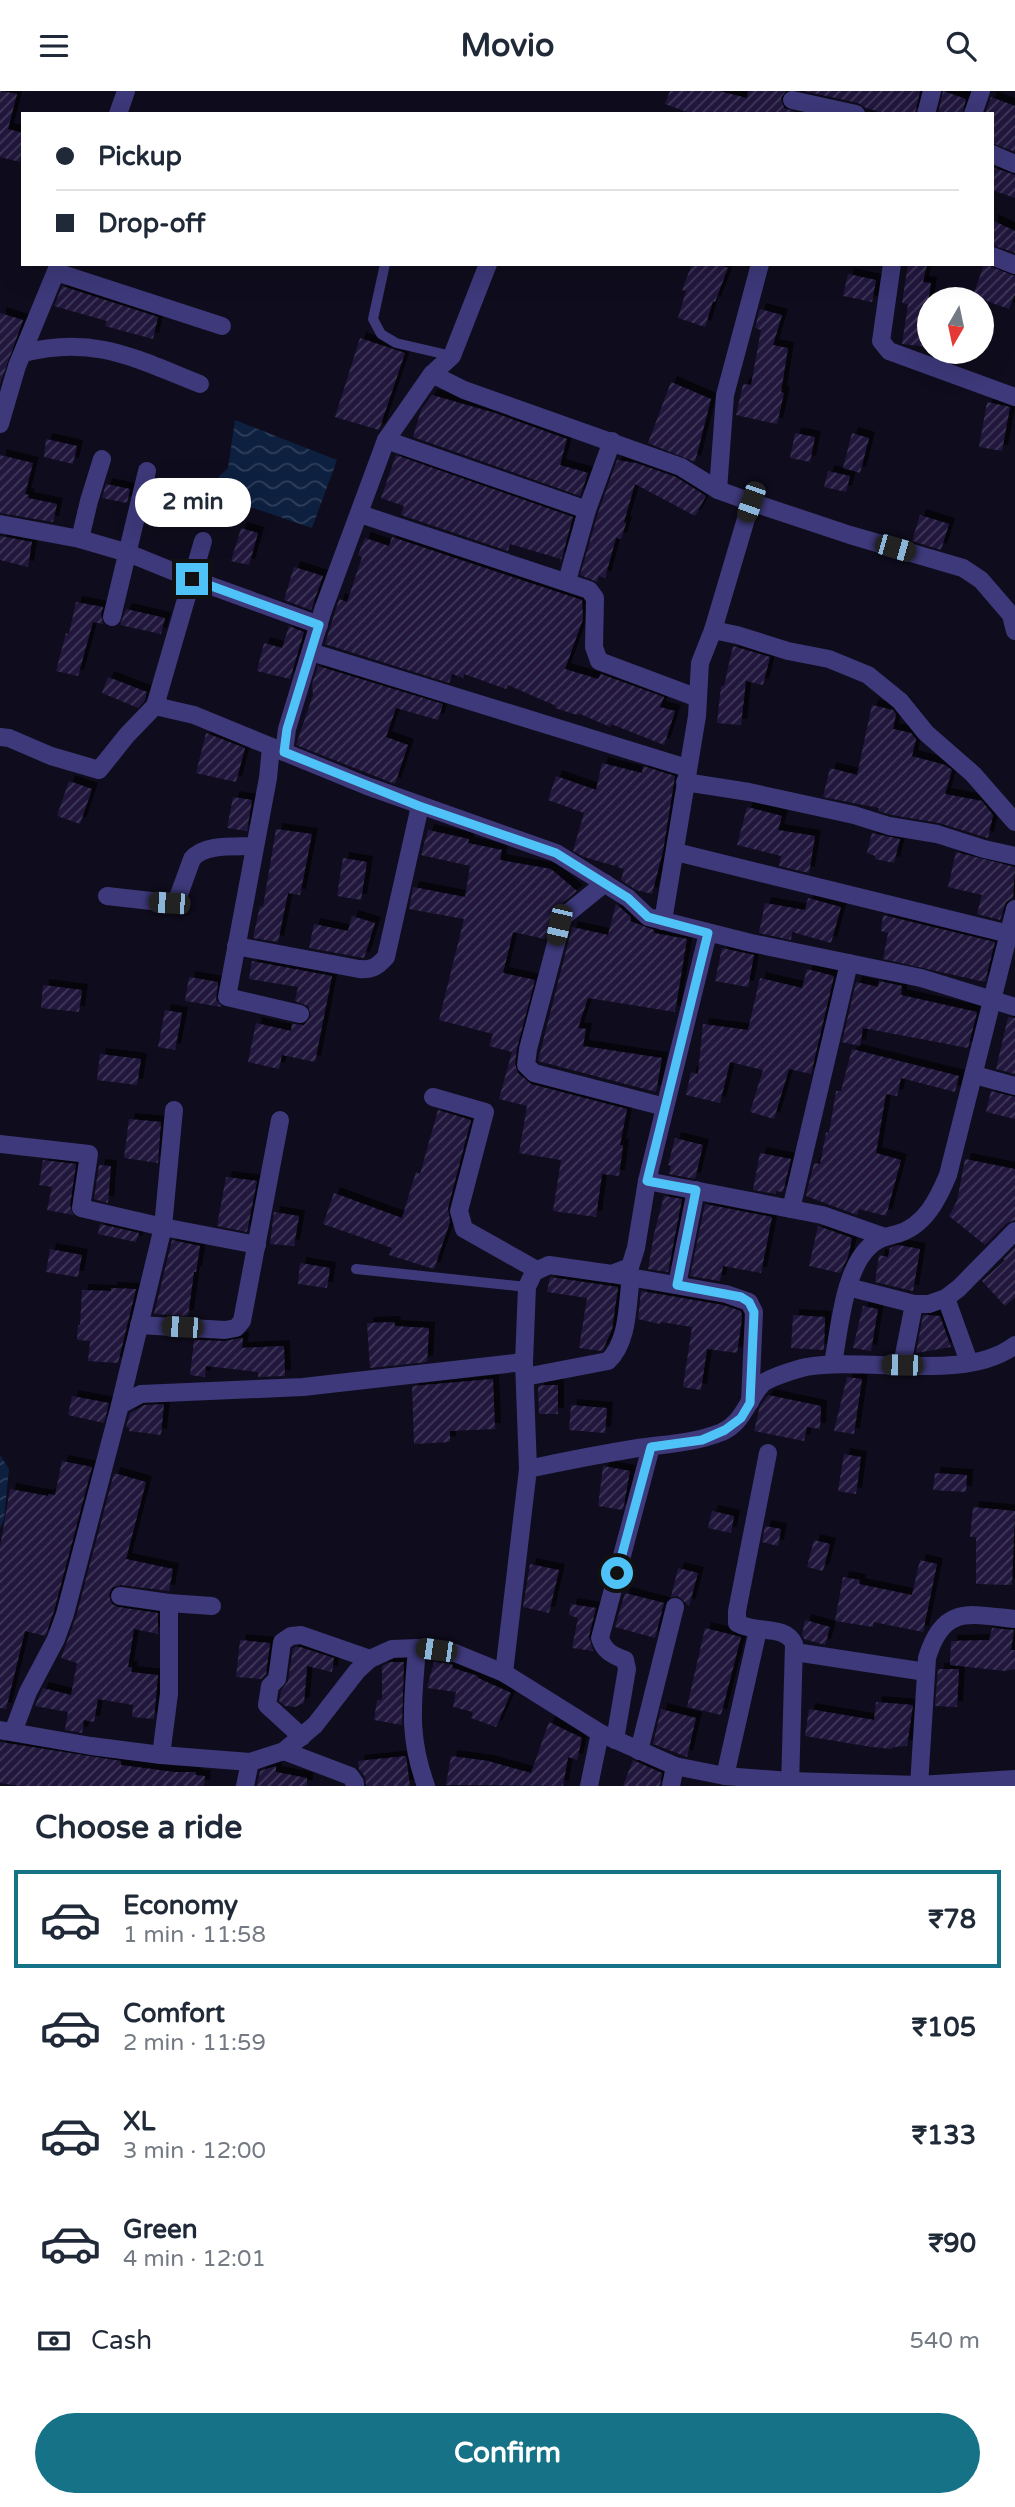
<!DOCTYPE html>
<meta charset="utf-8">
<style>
:root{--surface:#fff;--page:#f6f6f7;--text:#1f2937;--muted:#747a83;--line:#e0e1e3;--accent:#167387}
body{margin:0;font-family:"Varela Round",sans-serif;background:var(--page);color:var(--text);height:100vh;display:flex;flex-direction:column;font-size:26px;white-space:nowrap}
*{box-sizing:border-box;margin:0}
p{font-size:23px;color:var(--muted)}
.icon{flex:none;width:38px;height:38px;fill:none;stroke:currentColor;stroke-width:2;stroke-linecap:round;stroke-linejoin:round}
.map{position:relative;height:1695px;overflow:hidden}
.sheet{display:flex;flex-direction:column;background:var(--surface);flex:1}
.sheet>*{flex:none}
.guide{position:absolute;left:21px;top:21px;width:973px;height:154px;border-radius:0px;box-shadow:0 7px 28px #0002;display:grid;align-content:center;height:154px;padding:0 35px;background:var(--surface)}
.needle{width:46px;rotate:189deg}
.buttons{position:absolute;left:917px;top:196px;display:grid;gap:14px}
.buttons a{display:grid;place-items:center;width:77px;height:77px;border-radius:50%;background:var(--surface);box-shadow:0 7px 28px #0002;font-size:35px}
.end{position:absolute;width:32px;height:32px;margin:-16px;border:9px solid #4fc3f7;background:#111;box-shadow:0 0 0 4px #111}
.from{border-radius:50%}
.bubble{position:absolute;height:49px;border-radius:24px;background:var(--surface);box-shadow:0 7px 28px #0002;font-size:23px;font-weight:700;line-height:49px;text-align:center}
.car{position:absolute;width:21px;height:42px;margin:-21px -10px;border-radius:9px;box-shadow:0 0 5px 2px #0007;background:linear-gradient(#222 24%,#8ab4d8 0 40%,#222 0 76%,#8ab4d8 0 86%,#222 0)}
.guide b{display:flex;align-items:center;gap:24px;height:66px;font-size:26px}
.guide b+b{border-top:2px solid var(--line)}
.guide i{width:18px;height:18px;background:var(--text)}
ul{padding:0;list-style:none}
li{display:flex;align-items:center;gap:21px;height:98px;margin:0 14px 10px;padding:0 21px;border:4px solid transparent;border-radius:0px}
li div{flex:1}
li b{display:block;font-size:26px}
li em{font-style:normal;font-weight:700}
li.active{border-color:var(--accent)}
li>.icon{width:63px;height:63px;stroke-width:1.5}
h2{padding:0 35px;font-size:32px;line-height:84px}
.pay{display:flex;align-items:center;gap:18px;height:77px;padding:0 35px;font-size:26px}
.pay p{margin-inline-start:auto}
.action{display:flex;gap:14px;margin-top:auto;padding:14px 35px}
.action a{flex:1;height:80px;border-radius:42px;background:var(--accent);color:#fff;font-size:28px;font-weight:700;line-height:80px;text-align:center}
header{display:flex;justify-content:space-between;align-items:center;height:91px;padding:0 35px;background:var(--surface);font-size:32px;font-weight:700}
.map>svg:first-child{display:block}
.water{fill:url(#water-waves)}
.building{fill:url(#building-hatch);filter:url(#shadow)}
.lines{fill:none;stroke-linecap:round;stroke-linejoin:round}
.service{stroke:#3d397a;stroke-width:10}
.minor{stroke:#3d397a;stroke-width:18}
.tertiary{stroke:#3d397a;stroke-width:18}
.route{stroke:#4fc3f7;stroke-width:9}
</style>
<header><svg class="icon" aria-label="menu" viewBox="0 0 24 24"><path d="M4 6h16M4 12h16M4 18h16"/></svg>Movio<svg class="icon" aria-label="search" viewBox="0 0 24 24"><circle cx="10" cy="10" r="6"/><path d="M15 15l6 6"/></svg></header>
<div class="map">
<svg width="1015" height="1695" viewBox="0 0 1015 1695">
<defs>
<pattern id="water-waves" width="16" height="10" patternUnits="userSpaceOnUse" patternTransform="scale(1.75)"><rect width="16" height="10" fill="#0d203f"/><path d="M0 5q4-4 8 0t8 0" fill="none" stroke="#2f3f5c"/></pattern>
<pattern id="building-hatch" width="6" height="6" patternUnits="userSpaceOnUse" patternTransform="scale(1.75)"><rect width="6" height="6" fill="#21193d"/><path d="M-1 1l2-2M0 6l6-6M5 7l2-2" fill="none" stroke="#40395a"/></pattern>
<filter id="shadow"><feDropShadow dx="6" dy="-6" stdDeviation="0" flood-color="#0009"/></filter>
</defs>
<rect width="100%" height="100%" fill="#0f0c1d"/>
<g class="water">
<path d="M235 329 337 369 312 437 203 400 228 377Z"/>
<path d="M0 1364 9 1378 4 1428 0 1437Z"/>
</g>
<g class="building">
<path d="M0 0 17 3 8 38 23 42 20 71 0 66Z"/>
<path d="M670 0H719L747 7 748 0H786L781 7 784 17 802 23H692L665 13Z"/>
<path d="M804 0H920L915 23H876L877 20 866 17 858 12Z"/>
<path d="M943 0 966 8 962 23H938Z"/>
<path d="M991 6 1015 15V61L992 52V23H985Z"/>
<path d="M992 76 1015 84V107L992 99Z"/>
<path d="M992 129 1015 140V162L992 154Z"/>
<path d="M692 173H717L728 177 715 211 713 210 705 236 678 227 686 200 682 199Z"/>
<path d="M908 173H927L923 191 931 192 925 230 929 231V256L902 253 908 213 902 212Z"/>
<path d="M984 173 1015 185V203L1009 218 973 205Z"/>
<path d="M848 183 876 189 872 211 843 205Z"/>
<path d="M62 195 158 226 153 248 105 235 107 230 54 215Z"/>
<path d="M760 218 782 224 773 254 788 257 781 301 784 302 777 333 736 324 743 293 751 294 761 239 755 237Z"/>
<path d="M0 222 23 229 0 293Z"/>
<path d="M360 247 405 262 379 339 335 326Z"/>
<path d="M671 291 711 308 695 371 648 352Z"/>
<path d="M432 304 495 322 567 348 560 374 588 382 580 405 413 346 421 319Z"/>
<path d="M987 311 1010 316 1002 360 979 356Z"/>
<path d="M795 342 815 346 810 371 790 367Z"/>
<path d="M852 342 869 347 860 382 843 377Z"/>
<path d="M46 348 77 355 73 373 44 366Z"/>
<path d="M0 364 33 372 25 403 29 404 28 407 57 413 53 431 0 422Z"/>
<path d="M396 364 573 426 559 477 561 468 510 453 508 460 401 424 404 415 381 407Z"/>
<path d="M617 369 636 372 676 386 706 405 695 425 635 393 624 431 626 432 621 448 616 447 605 487 599 485 597 491 580 484 598 422Z"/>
<path d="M828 380 850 385 846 401 824 396Z"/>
<path d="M106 393 130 398 127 412 102 407Z"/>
<path d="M920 424 949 433 941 459 912 450Z"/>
<path d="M241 437 258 442 249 474 231 470Z"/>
<path d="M0 445 32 451 28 476 0 469Z"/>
<path d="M392 446 582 509 583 528 565 578 598 588 601 583 664 606 660 616 675 620 664 654 611 633 610 636 578 622 577 624 555 617 556 615 508 594 506 598 464 583 463 587 452 583 449 592 325 553 339 508 347 511 362 466 358 464 365 447 389 455Z"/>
<path d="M294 476 323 485 311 519 284 509Z"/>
<path d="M76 511 103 516 101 524 103 533 93 531 78 585 56 580 66 542 69 543Z"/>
<path d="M126 518 165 527 161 543 120 534Z"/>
<path d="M289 535 304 541 290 588 257 580 264 552 282 557Z"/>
<path d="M733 555 770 566 763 594 746 590 741 634 717 632 721 595H724Z"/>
<path d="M318 575 443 613 438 629 396 617 386 646 408 654 395 693 296 654 313 604 312 593Z"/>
<path d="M108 586 147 601 145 609 138 617 102 602Z"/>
<path d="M872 614 893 619 896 623 893 638 911 642 916 648 912 665 945 674 952 679 945 703 982 710 993 724 988 747 939 732 892 724 878 720 879 717 823 706 830 677 857 684Z"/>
<path d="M206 642 245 657 236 691 196 682Z"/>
<path d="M602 672 642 682 643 675 675 685 663 760 652 803 636 799 621 789 624 778 617 776 618 772 615 775 584 766 573 760 584 722 548 709 556 685 596 699Z"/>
<path d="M69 690 92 698 80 733 57 725Z"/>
<path d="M233 706 252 709 247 740 227 737Z"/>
<path d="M747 716 782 725 778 739 815 745 809 782 779 775 781 765 737 754Z"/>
<path d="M276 738 312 743 300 804 288 802 278 851 253 847 260 815 263 816Z"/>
<path d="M428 739 469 748 468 752 502 759 500 769 551 778 577 800 555 818 545 848 513 841 503 882 535 889 517 957 515 973 518 982 531 993 627 1018 620 1054H623L619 1085 602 1083 596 1126 553 1120 561 1069 519 1062 527 1015 499 1008 512 961 489 955 493 943 439 929 464 828 409 818 410 813 413 796 465 806 470 775 421 764Z"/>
<path d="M872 742 900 748 894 772 875 768V765L867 762Z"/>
<path d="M956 761 1015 776 1013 807 1006 811 1000 829 977 823 982 804 948 796Z"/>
<path d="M343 767 367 771 361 809 337 805Z"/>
<path d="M808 807 841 816 831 852 792 841 791 849 759 842 765 812 805 819Z"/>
<path d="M616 813 631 826 630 830 654 839V842L687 848 675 921 588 907 578 937 586 938 583 955 662 967 656 1001 538 970 572 836 608 844Z"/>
<path d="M883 824 995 851 985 891 883 868 888 842 881 840Z"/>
<path d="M352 825 375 832 364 867 309 857 314 833 348 840Z"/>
<path d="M722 857 754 864 748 896 715 890Z"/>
<path d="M252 870 332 885 315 971 282 964 279 978 248 971 256 932 291 940 292 933 304 934 311 925 308 915 295 910 298 896 249 888Z"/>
<path d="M807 878 834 885 811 983 789 978 774 1028 750 1021 763 979 730 971 720 1012 686 1004 691 981 698 983 703 933 748 939 760 887 802 897Z"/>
<path d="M189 886 218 891 216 909 222 916 185 910Z"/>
<path d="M879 890 902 895 901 904 977 921 968 957 863 937 860 955 842 951 856 891 878 896Z"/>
<path d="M43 894 82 899 79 921 41 917Z"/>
<path d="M165 919 182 922 175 959 158 956Z"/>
<path d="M1008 926 1015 927V983L996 978Z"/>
<path d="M852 958 959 985 955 1001 901 987 897 1005 886 1003 876 1062 901 1069 886 1125 859 1118 857 1124 806 1105 814 1072 820 1073 826 1041 829 1042 836 1000H841Z"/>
<path d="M100 963 141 968 137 994 97 989Z"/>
<path d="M991 1000 1015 1006V1028L986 1021Z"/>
<path d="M438 1019 471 1029 448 1117 450 1131 434 1178 389 1164 392 1157 323 1133 334 1102 402 1127 416 1081 420 1083Z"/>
<path d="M129 1028 161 1031 158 1072 124 1067Z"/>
<path d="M675 1047 703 1054 695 1088 669 1083 671 1075 668 1074Z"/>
<path d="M760 1062 791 1068 783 1101 776 1100V1103L753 1099Z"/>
<path d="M965 1068 1015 1078V1129L1007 1132 985 1154 949 1125 957 1110Z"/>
<path d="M43 1069 76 1073 70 1115 73 1124 47 1119 52 1096 39 1094Z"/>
<path d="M99 1074 111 1075 108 1112 94 1108Z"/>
<path d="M226 1086 257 1090 247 1141 217 1135Z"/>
<path d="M664 1105 682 1108 668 1181 648 1178 654 1143Z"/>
<path d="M705 1113 772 1126 761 1182 723 1175 720 1190 690 1185Z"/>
<path d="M274 1121 299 1125 294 1155 270 1153Z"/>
<path d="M100 1133 139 1142 136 1151 98 1143Z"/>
<path d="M818 1135 852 1147 848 1166 840 1182 809 1175Z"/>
<path d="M172 1149 200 1155 196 1181H194L188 1225 154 1223Z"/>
<path d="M898 1154 920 1158 913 1200 875 1191 879 1164 888 1166 890 1157Z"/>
<path d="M1015 1156V1206L1005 1215 982 1190 1005 1169 1003 1168Z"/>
<path d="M50 1158 82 1164 78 1186 46 1181Z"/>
<path d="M300 1172 330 1177 327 1197 298 1193Z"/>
<path d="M550 1186 618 1196 612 1239 602 1260 579 1257 587 1207 547 1201Z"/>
<path d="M111 1197 136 1198 118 1272 88 1270 90 1250 77 1249 78 1234H80L82 1199 111 1200Z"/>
<path d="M641 1200 723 1214 741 1220 742 1227 737 1262 707 1258 701 1299 683 1296 692 1236 661 1231 660 1233 638 1228Z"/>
<path d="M863 1215 878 1218 871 1260 853 1257Z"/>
<path d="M793 1224 825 1226 824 1259 791 1257Z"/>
<path d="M923 1224 940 1225 951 1256 916 1262Z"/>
<path d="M394 1231 395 1235 429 1237 427 1271 370 1277 367 1232Z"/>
<path d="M241 1247H243L242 1257 284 1255 285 1285 258 1286V1281L206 1275 205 1286 190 1284 194 1249 225 1250Z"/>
<path d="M847 1286 862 1288 854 1343 834 1340Z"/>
<path d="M493 1288 495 1338 450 1340V1351L414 1353 412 1295Z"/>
<path d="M546 1294H558V1323H539L538 1295Z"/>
<path d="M768 1304 821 1315 820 1338 807 1336 804 1350 754 1340 760 1315Z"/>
<path d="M72 1305 109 1312 104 1332 68 1324Z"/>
<path d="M164 1313 161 1344 129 1340V1337L126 1336 130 1322 144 1314Z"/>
<path d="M571 1314 607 1317 605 1342 569 1339Z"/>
<path d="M844 1363 861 1366 856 1403 838 1400Z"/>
<path d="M62 1370 92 1376 54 1520 46 1543 45 1545 25 1540 6 1618 0 1617V1456L10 1398 48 1405V1403L55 1404Z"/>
<path d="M603 1375 630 1380 623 1419 598 1415Z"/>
<path d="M114 1382 146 1391 126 1468 173 1478 169 1500 121 1494 112 1497 109 1504 112 1513 118 1516 158 1522V1543L134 1538 128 1576H132L131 1581 158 1584 154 1628 132 1626 133 1614 98 1608 94 1631 84 1629 82 1642 65 1639 68 1621 35 1615 43 1597 71 1604 77 1572 61 1567 76 1526Z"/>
<path d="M935 1382 967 1384 966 1401 933 1399Z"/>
<path d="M973 1416 1015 1420 1012 1494 976 1493V1446H970Z"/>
<path d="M712 1420 734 1425 731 1442 708 1437Z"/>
<path d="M765 1435 781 1438 778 1455 762 1451Z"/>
<path d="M814 1449 830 1453 823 1480 807 1476Z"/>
<path d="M920 1469 937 1473 923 1541 874 1531 873 1536 835 1530 843 1486 860 1489 859 1493 912 1504Z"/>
<path d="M530 1473 559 1479 549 1522 523 1516Z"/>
<path d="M678 1477 698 1482 689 1515 678 1505 671 1506Z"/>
<path d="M625 1502 664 1512 655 1547 615 1536Z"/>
<path d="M571 1513 596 1517 589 1545 593 1560 572 1557 578 1527 569 1524Z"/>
<path d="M805 1529 830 1536 825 1554 804 1548 802 1544Z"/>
<path d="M705 1537 741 1546 721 1624 687 1616Z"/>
<path d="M992 1537 1014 1539 1011 1559H1015V1578L1005 1580 950 1574 951 1550 989 1549Z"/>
<path d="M240 1549 270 1552 266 1583 261 1588 236 1586Z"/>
<path d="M295 1556H300L334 1567 332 1581 307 1575 304 1612 295 1616 285 1615 279 1610 281 1600 288 1590 293 1558Z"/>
<path d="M390 1571H404L402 1634 374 1629 377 1609H382V1575Z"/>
<path d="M434 1571 452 1573 453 1577 478 1585V1587L511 1602 496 1636 471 1627 473 1621 453 1616 456 1601 427 1597Z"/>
<path d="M938 1578H959L957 1616 935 1615Z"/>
<path d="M876 1611 913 1614 907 1655 893 1656 892 1658 872 1656 805 1645 809 1618 874 1629Z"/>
<path d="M661 1618 696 1627 687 1666 653 1653Z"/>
<path d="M549 1631 582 1647 577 1669 568 1666 563 1695 446 1694 451 1665 488 1670 531 1682Z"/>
<path d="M0 1651 121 1670V1674L174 1681H196L195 1684 205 1685 204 1695H19L0 1692Z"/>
<path d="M406 1665 410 1695H366L365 1686 359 1678 358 1670Z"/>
<path d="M633 1669 662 1682 660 1695H623Z"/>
<path d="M276 1675V1681L307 1687V1695H257L260 1680Z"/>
</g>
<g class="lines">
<g class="service">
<path d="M385 173 373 228 381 243 396 252 452 265"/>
<path d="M356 1178 527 1196"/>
</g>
<g class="minor">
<path d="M792 9 856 23"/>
<path d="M118 23 126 0"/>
<path d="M926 23 932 0"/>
<path d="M973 23 981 0"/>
<path d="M992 63 1015 73"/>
<path d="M992 165 1015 174"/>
<path d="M892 173 881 250 889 260 1015 306"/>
<path d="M56 181 222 235"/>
<path d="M23 262C94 244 134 267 200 293"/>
<path d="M432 283 452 265 488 173"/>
<path d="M0 333 17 275 59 173"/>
<path d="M386 349 587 419"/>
<path d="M718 399 725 304 760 173"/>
<path d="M360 423 589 499 595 507 594 556 599 570 698 607"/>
<path d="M0 433 80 448 128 462 192 488 319 534"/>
<path d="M80 448 89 410 102 368"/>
<path d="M567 490 587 419 612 350"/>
<path d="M112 526 147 380"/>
<path d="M713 539 751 411"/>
<path d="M311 561 687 677"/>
<path d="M155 615 203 450"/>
<path d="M271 656 268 687 227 906 300 923"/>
<path d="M284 661 287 638 323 519 386 349 432 283 464 299 681 376 718 399 751 411 850 444 963 477 981 489 1011 524 1015 540"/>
<path d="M685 691 749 701 854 724 889 735 937 743 984 758 1015 765"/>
<path d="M676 761 1009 843"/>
<path d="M605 792 563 826 528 958 526 974 534 982 665 1016"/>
<path d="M107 805 169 812 177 809 192 768C204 752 237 756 255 755"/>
<path d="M663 830 697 625 700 572 713 539 737 544 788 560 829 568 868 584 900 610 926 642 973 683 1015 731"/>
<path d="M236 855 359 878C372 879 377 876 386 866L420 715"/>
<path d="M975 984 1015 995"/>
<path d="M433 1006 485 1021 459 1120 464 1138 537 1179"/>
<path d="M0 1053 89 1063 81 1117 163 1136 257 1154"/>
<path d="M647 1090 822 1124 882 1145"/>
<path d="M791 1118 849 872"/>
<path d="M612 1183 726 1203 749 1211 754 1221 750 1311"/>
<path d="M677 1194 696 1099"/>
<path d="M848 1196 914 1213H929L946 1207 959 1197 1015 1140"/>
<path d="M946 1207 969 1271"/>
<path d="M139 1234 225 1239 236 1237 242 1230 280 1029"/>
<path d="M833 1273C839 1240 844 1179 869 1156 878 1147 885 1146 897 1143 925 1135 938 1108 948 1084L1015 818"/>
<path d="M902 1274 914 1213"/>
<path d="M525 1286 608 1270C629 1250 627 1213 631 1186"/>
<path d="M120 1314 163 1136 174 1019"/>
<path d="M768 1362 737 1520V1532C755 1543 785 1533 794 1553L790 1695"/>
<path d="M528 1378C565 1370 601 1363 638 1357 666 1353 695 1352 722 1341 744 1331 747 1309 762 1293 768 1287 797 1278 806 1276 867 1265 966 1292 1015 1254"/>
<path d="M120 1505 169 1512"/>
<path d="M417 1557C413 1610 407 1643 426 1695"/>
<path d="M795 1561 926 1581"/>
<path d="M504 1582 528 1378 524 1271 527 1196 534 1181 549 1174 612 1183 630 1176 636 1157 647 1090 708 842"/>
<path d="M13 1641 28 1601 56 1548 65 1523 120 1314 141 1303 303 1296 524 1271"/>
<path d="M302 1646 267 1614 270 1595 277 1588 282 1551 291 1545 301 1544 370 1568"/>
<path d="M615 1649 627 1578 625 1569C612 1564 604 1560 600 1547L651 1356"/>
<path d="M284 1660 350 1685 355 1692V1695"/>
<path d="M639 1660 675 1516"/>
<path d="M161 1664 169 1603V1512L212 1515"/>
<path d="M725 1685 758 1539"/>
<path d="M245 1695 250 1671"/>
<path d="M589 1695 600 1642"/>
<path d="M671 1695 675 1675"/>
<path d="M919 1695 927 1567C943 1514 968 1523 1015 1528"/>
</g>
<g class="tertiary">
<path d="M0 646 9 647 51 665 99 679 127 644 155 615 194 624 367 695 556 762 628 807 648 826 751 852 921 887 1015 916"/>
<path d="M0 1639 91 1655 161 1664 250 1671 284 1660 315 1634 357 1580 370 1568 392 1558 417 1557 455 1562 504 1582 600 1642 675 1675 725 1685 790 1690 919 1694 1015 1688"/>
</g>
</g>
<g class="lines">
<path class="route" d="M192 488 319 534 287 638 284 661 419 715 556 762 628 807 648 826 708 842 647 1090 696 1099 677 1194 741 1206 749 1211 754 1221 750 1312 741 1327 725 1339 702 1349 651 1356 617 1482"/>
</g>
</svg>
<div class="buttons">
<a><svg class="needle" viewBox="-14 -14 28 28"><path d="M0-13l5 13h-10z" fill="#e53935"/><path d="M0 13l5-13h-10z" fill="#747a83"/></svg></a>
</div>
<i class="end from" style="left:617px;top:1482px"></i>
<i class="end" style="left:192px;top:488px"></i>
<div class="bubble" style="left:135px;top:387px;width:116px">2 min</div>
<i class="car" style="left:751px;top:411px;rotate:199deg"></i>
<i class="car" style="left:895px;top:457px;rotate:106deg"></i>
<i class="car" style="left:169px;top:812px;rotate:274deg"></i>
<i class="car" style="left:559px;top:834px;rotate:193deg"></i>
<i class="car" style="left:182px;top:1236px;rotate:273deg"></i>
<i class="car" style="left:902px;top:1274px;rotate:271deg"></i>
<i class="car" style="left:436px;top:1559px;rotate:278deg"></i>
<div class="guide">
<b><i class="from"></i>Pickup</b>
<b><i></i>Drop-off</b>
</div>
</div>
<section class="sheet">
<h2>Choose a ride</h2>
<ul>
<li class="active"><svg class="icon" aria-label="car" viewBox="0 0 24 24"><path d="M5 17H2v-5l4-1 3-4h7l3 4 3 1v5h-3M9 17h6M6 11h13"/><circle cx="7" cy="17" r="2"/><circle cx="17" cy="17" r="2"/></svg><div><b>Economy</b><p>1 min · 11:58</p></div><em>₹78</em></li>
<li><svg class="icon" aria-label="car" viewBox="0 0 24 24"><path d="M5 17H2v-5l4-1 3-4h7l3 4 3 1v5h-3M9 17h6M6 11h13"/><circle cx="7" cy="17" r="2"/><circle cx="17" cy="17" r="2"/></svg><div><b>Comfort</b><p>2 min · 11:59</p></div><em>₹105</em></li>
<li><svg class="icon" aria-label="car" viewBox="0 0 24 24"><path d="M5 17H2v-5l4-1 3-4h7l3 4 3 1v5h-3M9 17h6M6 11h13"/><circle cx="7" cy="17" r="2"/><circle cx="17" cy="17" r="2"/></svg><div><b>XL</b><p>3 min · 12:00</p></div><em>₹133</em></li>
<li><svg class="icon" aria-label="car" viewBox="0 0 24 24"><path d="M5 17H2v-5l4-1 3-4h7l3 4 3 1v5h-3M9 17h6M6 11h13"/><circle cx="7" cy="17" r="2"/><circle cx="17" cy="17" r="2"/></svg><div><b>Green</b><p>4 min · 12:01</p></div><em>₹90</em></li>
</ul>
<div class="pay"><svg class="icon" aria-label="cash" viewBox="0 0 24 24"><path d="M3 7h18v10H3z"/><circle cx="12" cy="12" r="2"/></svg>Cash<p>540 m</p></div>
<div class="action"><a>Confirm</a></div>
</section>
